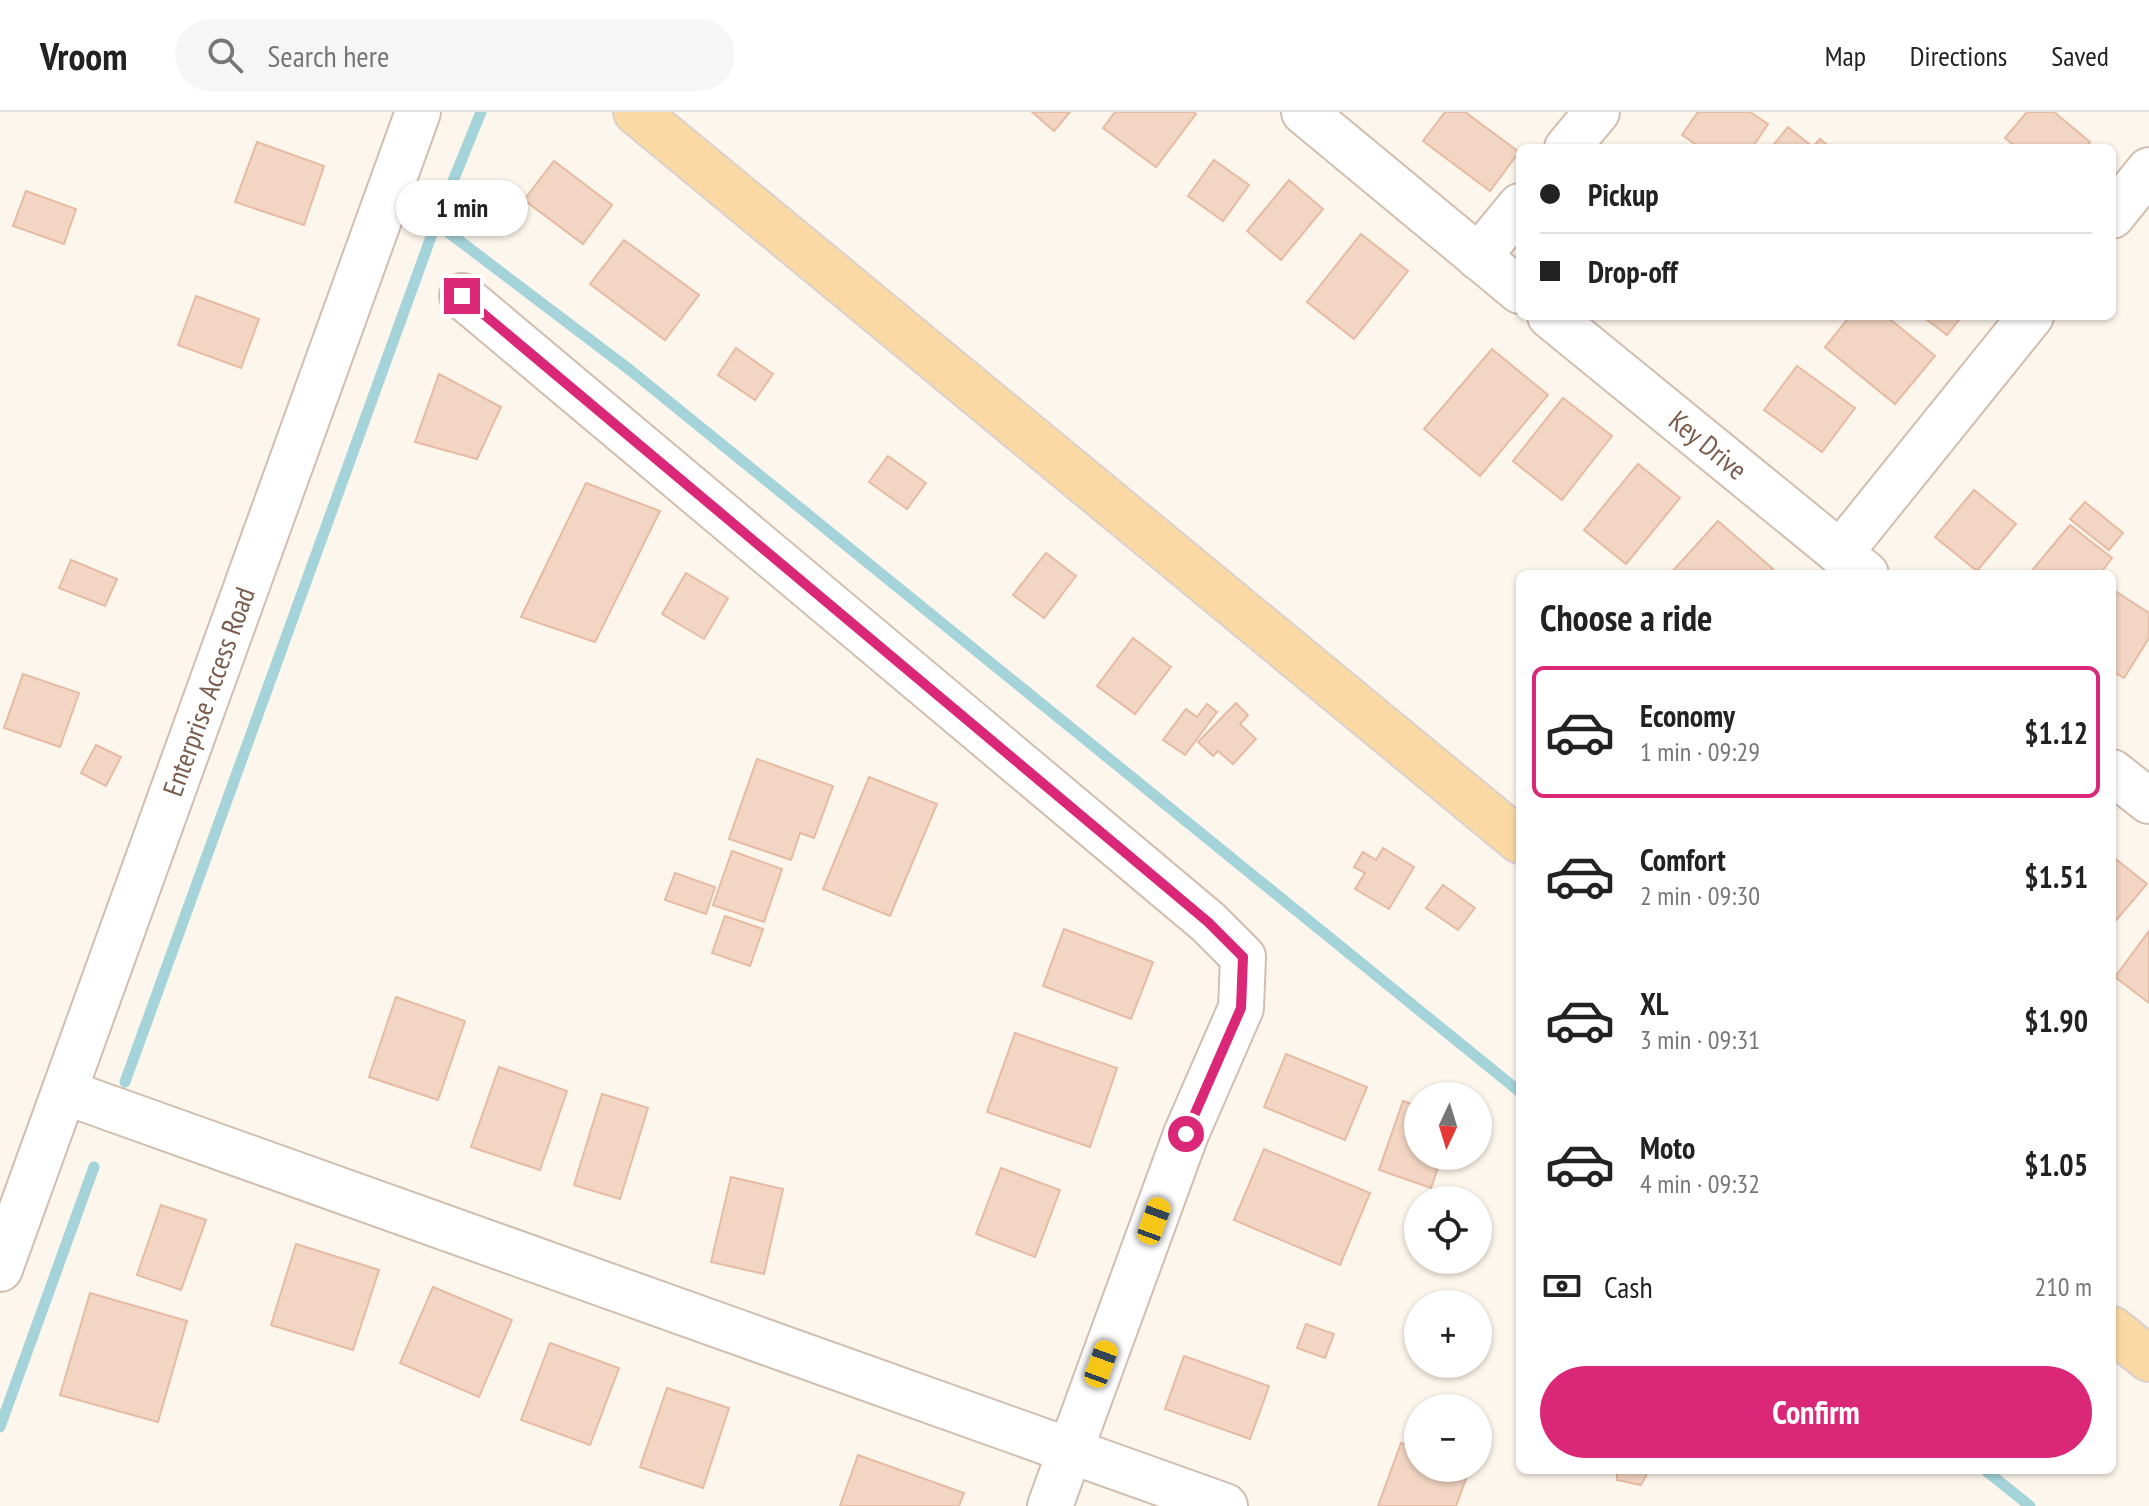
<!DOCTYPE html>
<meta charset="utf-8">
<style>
:root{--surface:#fff;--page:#f6f6f6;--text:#222;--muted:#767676;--line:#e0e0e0;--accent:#db2777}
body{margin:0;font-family:"PT Sans Narrow",sans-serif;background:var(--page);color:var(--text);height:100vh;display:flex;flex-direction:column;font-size:30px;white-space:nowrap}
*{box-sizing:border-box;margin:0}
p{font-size:26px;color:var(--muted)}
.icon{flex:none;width:44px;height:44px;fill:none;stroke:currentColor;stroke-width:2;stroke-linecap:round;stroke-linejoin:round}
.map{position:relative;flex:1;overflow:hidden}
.sheet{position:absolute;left:1516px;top:458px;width:600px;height:904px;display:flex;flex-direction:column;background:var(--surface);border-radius:12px;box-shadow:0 2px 6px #0004}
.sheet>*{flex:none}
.banner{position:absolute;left:1516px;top:32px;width:600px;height:176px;border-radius:12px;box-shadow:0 2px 6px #0004;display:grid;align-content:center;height:176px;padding:0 24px;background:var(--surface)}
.needle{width:52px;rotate:184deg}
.controls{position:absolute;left:1404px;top:970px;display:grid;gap:16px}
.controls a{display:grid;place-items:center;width:88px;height:88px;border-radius:50%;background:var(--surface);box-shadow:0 2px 6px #0004;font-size:40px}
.end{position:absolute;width:36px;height:36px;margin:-18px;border:10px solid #db2777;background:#fff;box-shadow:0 0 0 4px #fff}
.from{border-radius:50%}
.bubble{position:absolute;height:56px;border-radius:28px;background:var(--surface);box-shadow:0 2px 6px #0004;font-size:26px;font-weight:700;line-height:56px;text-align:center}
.car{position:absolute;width:24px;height:48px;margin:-24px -12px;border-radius:10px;box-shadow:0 0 6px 2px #0007;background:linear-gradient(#f5c518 24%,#345 0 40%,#f5c518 0 76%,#345 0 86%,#f5c518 0)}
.banner b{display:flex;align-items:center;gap:28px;height:76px;font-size:30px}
.banner b+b{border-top:2px solid var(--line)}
.banner i{width:20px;height:20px;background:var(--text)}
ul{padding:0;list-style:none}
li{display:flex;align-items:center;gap:24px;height:132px;margin:0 16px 12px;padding:0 8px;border:4px solid transparent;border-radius:12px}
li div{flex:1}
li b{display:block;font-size:30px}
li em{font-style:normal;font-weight:700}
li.current{border-color:var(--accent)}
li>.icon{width:72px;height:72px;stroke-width:1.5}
h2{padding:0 24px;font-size:36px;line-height:96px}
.pay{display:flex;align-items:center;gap:20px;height:88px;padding:0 24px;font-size:30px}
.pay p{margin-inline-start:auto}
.button{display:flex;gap:16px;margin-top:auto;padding:16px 24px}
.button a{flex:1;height:92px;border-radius:48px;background:var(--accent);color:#fff;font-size:32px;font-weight:700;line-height:92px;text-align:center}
header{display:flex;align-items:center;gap:48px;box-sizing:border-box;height:112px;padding:0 40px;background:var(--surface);border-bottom:2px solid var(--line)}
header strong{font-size:38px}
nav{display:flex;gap:44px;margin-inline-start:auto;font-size:28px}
.search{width:560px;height:72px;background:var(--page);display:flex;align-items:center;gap:20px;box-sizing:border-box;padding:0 28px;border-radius:44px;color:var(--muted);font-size:30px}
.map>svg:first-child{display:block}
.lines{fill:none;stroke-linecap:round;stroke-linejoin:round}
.stream{stroke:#a5d3da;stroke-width:11}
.building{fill:#f3d5c3;stroke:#e6bba3;stroke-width:2}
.minor-casing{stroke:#d1beb0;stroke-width:48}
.major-casing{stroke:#dad1cd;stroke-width:48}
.minor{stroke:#fff;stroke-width:44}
.major{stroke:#fbd9a5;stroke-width:44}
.route{stroke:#db2777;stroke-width:10}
.labels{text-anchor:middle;stroke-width:6;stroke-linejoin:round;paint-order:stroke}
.street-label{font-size:28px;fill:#7a5c4d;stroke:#fffaf3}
</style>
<header>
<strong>Vroom</strong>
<div class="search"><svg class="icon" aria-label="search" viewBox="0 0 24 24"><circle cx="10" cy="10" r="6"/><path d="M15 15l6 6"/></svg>Search here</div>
<nav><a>Map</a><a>Directions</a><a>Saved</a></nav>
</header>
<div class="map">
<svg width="2149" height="1394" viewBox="0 0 2149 1394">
<rect width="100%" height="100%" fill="#fdf6ec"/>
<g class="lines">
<g class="stream">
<path d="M436 111 630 258 1520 980"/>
<path d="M125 970 436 111 481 0"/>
<path d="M0 1315 94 1055"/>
<path d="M1985 1358 2030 1394"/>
</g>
</g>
<g class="building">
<path d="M1032 0H1070L1054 19Z"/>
<path d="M1115 0H1193L1196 2 1156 55 1103 16Z"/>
<path d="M1445 0H1465L1519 40 1490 79 1423 29Z"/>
<path d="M1698 0H1750L1768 12 1752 36H1701L1682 23Z"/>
<path d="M2027 0H2054L2090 30 2086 36H2017L2005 26Z"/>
<path d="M1788 15 1813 35 1820 27 1831 36H1771Z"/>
<path d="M257 30 324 54 304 113 235 90Z"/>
<path d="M1214 48 1249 73 1223 109 1188 84Z"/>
<path d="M554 49 612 93 583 132 524 88Z"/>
<path d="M1289 68 1323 97 1281 148 1247 119Z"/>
<path d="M26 79 76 97 64 132 13 114Z"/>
<path d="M1361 122 1408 159 1354 227 1307 190Z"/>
<path d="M624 128 699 183 665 228 590 172Z"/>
<path d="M196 184 259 207 241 256 178 233Z"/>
<path d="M1850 204H1886L1935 244 1895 292 1825 235Z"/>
<path d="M1922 204H1962L1947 223Z"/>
<path d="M736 236 773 262 755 288 718 263Z"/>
<path d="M1492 237 1548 283 1480 364 1424 317Z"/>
<path d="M1797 254 1855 296 1822 340 1764 298Z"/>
<path d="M439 262 501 295 477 347 415 330Z"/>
<path d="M1563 286 1612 324 1562 388 1513 349Z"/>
<path d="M888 344 926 371 907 397 869 370Z"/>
<path d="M1638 352 1680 386 1626 452 1584 418Z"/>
<path d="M586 371 660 399 595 530 521 505Z"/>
<path d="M1974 378 2016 412 1977 459 1935 425Z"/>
<path d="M2085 390 2123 421 2109 438 2070 407Z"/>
<path d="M1718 409 1773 457 1768 462H1670Z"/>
<path d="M2070 413 2112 446 2100 462H2029Z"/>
<path d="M1046 441 1076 464 1044 506 1013 483Z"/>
<path d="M71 448 117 467 105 494 59 476Z"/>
<path d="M686 461 728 486 704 527 662 502Z"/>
<path d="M2112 477 2149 501V526L2124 566 2112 559Z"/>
<path d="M1133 526 1171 555 1135 602 1097 574Z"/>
<path d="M23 562 79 581 60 635 4 616Z"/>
<path d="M1236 591 1248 603 1240 612 1256 627 1233 652 1218 639 1213 644 1198 630Z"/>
<path d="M1207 592 1217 600 1185 643 1163 628 1186 597 1197 605Z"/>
<path d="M96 633 121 645 106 674 81 661Z"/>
<path d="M757 647 833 674 814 726 800 721 791 748 729 727Z"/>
<path d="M869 665 937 692 890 804 823 777Z"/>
<path d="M1383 736 1414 755 1389 797 1355 777 1365 761 1354 755 1363 740 1376 748Z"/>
<path d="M732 739 782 757 764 810 713 793Z"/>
<path d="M2112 744 2147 772 2112 813Z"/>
<path d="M675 761 715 775 706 802 665 788Z"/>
<path d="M1443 773 1475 796 1458 818 1426 796Z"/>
<path d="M725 804 763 817 750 854 712 841Z"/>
<path d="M1064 817 1153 850 1131 907 1043 874Z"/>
<path d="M2149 819V891L2115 865Z"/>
<path d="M396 885 465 909 438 988 369 965Z"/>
<path d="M1015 921 1117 956 1090 1035 987 1000Z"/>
<path d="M1286 942 1367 975 1345 1028 1264 995Z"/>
<path d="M499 955 567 979 540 1058 471 1035Z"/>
<path d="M602 982 648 996 620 1087 574 1073Z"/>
<path d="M1403 989 1418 994V1044H1442L1431 1076 1379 1058Z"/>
<path d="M1264 1037 1370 1081 1340 1153 1234 1108Z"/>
<path d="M1001 1056 1060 1078 1035 1145 976 1122Z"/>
<path d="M731 1065 783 1077 764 1162 711 1150Z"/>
<path d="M161 1093 206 1108 181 1178 137 1163Z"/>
<path d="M296 1132 379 1158 353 1238 271 1213Z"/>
<path d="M433 1175 512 1208 479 1285 400 1251Z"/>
<path d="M90 1181 187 1209 158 1310 60 1283Z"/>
<path d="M1306 1212 1334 1222 1325 1246 1297 1236Z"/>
<path d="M550 1231 619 1256 590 1333 521 1308Z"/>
<path d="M1184 1244 1269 1274 1250 1327 1165 1297Z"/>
<path d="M667 1276 729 1296 703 1376 640 1355Z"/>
<path d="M1401 1331 1418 1337V1356H1470L1456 1394H1378Z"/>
<path d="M858 1343 964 1381 959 1394H840Z"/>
<path d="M1617 1358H1649L1641 1373 1617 1368Z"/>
</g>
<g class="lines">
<defs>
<g id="minor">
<path d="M1304 0 1520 179"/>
<path d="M1567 36 1597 0"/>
<path d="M2112 104 2149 58"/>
<path d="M1478 145 1520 94"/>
<path d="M462 184 1208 810 1243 845 1241 896 1186 1022 1050 1394"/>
<path id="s1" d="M1550 204 1866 462"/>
<path d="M1840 441 2031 204"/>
<path d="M2112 660 2149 689"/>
<path d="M65 980 1225 1394"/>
<path id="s2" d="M0 1157 418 0"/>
</g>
<g id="major">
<path d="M636 0 1520 729"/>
<path d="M2112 1217 2149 1247"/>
</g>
</defs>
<use href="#minor" class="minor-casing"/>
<use href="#major" class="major-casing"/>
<use href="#minor" class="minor"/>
<use href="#major" class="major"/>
</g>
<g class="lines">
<path class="route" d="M462 184 1208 810 1243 845 1241 896 1186 1022"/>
</g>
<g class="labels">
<g class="street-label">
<text dy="10" stroke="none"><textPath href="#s1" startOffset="204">Key Drive</textPath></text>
<text dy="10" stroke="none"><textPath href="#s2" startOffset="614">Enterprise Access Road</textPath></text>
</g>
</g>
</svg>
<div class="controls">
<a><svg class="needle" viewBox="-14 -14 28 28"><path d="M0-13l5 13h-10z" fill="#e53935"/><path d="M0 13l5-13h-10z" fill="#767676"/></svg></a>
<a><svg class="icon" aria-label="locate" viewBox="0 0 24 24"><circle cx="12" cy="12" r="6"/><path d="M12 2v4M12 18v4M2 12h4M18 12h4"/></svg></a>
<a>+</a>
<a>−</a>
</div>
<i class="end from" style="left:1186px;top:1022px"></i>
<i class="end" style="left:462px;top:184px"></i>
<div class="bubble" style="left:396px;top:68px;width:132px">1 min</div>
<i class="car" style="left:1154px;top:1109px;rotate:20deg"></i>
<i class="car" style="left:1101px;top:1252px;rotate:20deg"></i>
<div class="banner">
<b><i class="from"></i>Pickup</b>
<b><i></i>Drop-off</b>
</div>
<section class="sheet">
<h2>Choose a ride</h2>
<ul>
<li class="current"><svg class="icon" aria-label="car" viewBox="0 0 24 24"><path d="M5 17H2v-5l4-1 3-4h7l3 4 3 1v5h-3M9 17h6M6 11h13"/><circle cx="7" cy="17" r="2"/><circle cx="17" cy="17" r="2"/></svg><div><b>Economy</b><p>1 min · 09:29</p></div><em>$1.12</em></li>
<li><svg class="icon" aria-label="car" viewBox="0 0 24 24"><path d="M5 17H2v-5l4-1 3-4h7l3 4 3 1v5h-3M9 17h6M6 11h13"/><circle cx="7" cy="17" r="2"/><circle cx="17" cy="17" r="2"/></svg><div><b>Comfort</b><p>2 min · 09:30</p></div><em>$1.51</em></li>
<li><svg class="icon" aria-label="car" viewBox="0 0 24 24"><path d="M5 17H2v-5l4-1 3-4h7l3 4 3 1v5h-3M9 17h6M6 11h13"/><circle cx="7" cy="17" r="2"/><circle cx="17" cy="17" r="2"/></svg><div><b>XL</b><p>3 min · 09:31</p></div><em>$1.90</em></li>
<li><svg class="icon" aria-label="car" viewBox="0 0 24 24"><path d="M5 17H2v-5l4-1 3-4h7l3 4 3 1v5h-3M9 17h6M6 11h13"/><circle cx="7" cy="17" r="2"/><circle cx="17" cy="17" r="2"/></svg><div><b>Moto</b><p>4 min · 09:32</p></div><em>$1.05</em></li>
</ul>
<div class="pay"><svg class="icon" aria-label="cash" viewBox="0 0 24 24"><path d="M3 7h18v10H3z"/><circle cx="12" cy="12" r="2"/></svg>Cash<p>210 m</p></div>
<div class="button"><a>Confirm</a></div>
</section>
</div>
